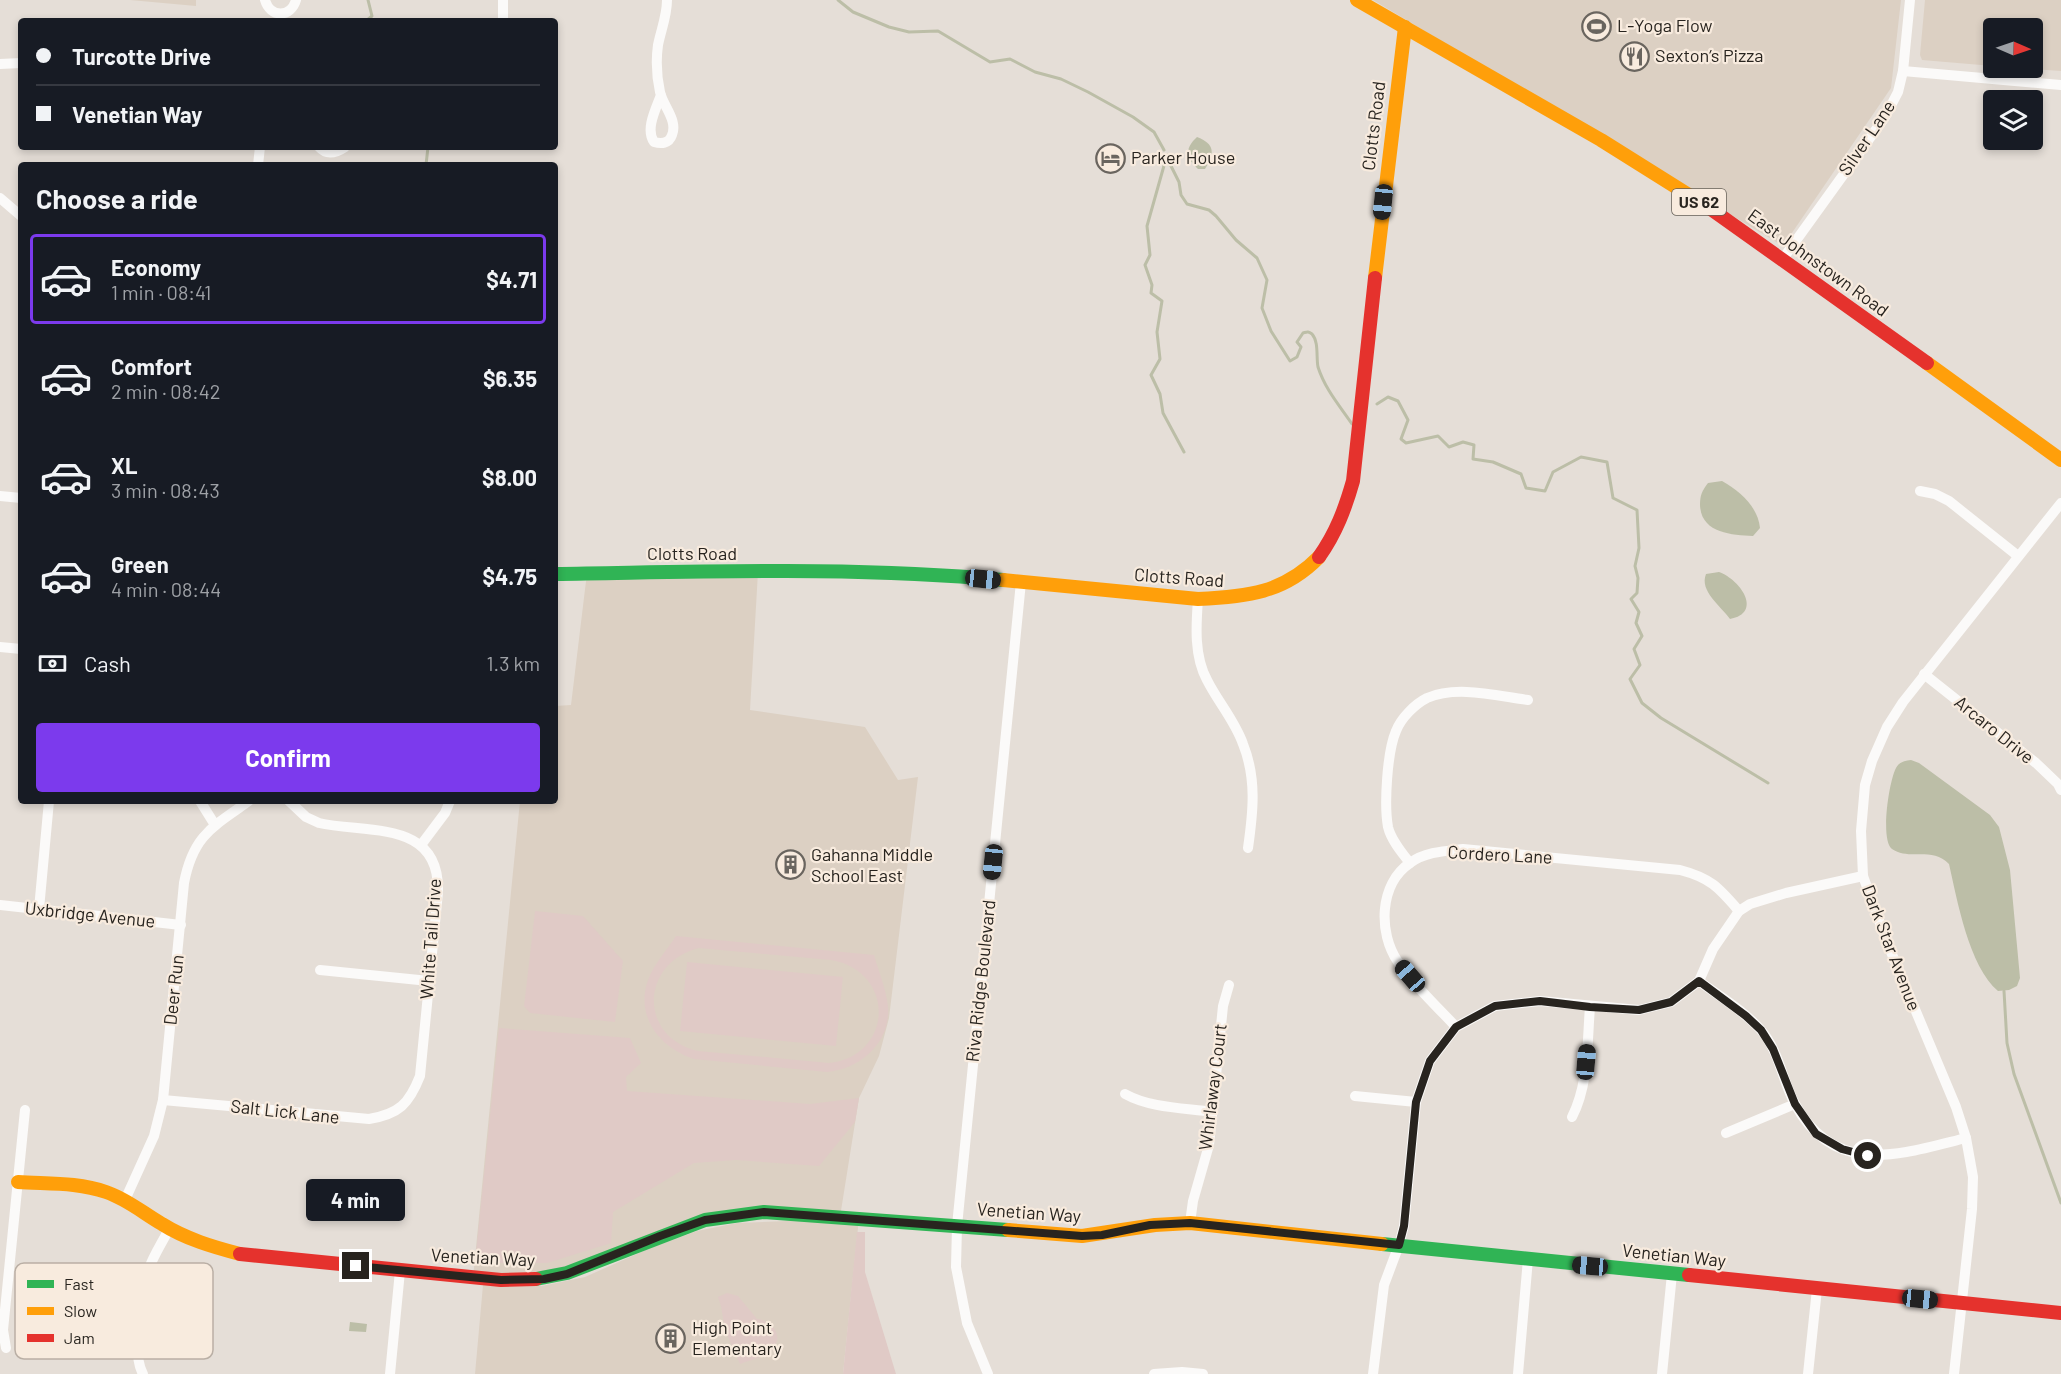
<!DOCTYPE html>
<meta charset="utf-8">
<style>
:root{--surface:#171b24;--page:#242831;--text:#f1f3f6;--muted:#9ea1a6;--line:#363941;--accent:#7c3aed}
body{margin:0;font-family:Barlow,sans-serif;background:var(--page);color:var(--text);height:100vh;display:flex;flex-direction:column;font-size:22px;white-space:nowrap}
*{box-sizing:border-box;margin:0}
p{font-size:20px;color:var(--muted)}
.icon{flex:none;width:33px;height:33px;fill:none;stroke:currentColor;stroke-width:2;stroke-linecap:round;stroke-linejoin:round}
.map{position:relative;flex:1;overflow:hidden}
.side{position:absolute;left:18px;top:162px;width:540px;height:642px;display:flex;flex-direction:column;background:var(--surface);border-radius:6px;box-shadow:0 3px 9px #0003}
.side>*{flex:none}
.banner{position:absolute;left:18px;top:18px;width:540px;height:132px;border-radius:6px;box-shadow:0 3px 9px #0003;display:grid;align-content:center;height:132px;padding:0 18px;background:var(--surface)}
.needle{width:39px;rotate:92deg}
.buttons{position:absolute;left:1983px;top:18px;display:grid;gap:12px}
.buttons a{display:grid;place-items:center;width:60px;height:60px;border-radius:6px;background:var(--surface);box-shadow:0 3px 9px #0003;font-size:30px}
.end{position:absolute;width:27px;height:27px;margin:-14px;border:8px solid #28241f;background:#fff;box-shadow:0 0 0 3px #fff}
.from{border-radius:50%}
.bubble{position:absolute;height:42px;border-radius:6px;background:var(--surface);box-shadow:0 3px 9px #0003;font-size:20px;font-weight:700;line-height:42px;text-align:center}
.car{position:absolute;width:18px;height:36px;margin:-18px -9px;border-radius:8px;box-shadow:0 0 4px 2px #0007;background:linear-gradient(#222 24%,#8ab4d8 0 40%,#222 0 76%,#8ab4d8 0 86%,#222 0)}
.banner b{display:flex;align-items:center;gap:21px;height:57px;font-size:22px}
.banner b+b{border-top:2px solid var(--line)}
.banner i{width:15px;height:15px;background:var(--text)}
ul{padding:0;list-style:none}
li{display:flex;align-items:center;gap:18px;height:90px;margin:0 12px 9px;padding:0 6px;border:3px solid transparent;border-radius:6px}
li div{flex:1}
li b{display:block;font-size:22px}
li em{font-style:normal;font-weight:700}
li.selected{border-color:var(--accent)}
li>.icon{width:54px;height:54px;stroke-width:1.5}
h2{padding:0 18px;font-size:27px;line-height:72px}
.pay{display:flex;align-items:center;gap:15px;height:66px;padding:0 18px;font-size:22px}
.pay p{margin-inline-start:auto}
.cta{display:flex;gap:12px;margin-top:auto;padding:12px 18px}
.cta a{flex:1;height:69px;border-radius:6px;background:var(--accent);color:#fff;font-size:24px;font-weight:700;line-height:69px;text-align:center}
.map>svg:first-child{display:block}
.built{fill:#dcd0c3}
.green{fill:#e0cac6;fill-rule:evenodd}
.water{fill:#bcbea7}
.lines{fill:none;stroke-linecap:round;stroke-linejoin:round}
.stream{stroke:#bcbea7;stroke-width:3}
.street{stroke:#fbfaf9;stroke-width:10}
.fast{stroke:#30b455;stroke-width:14}
.slow{stroke:#ff9f0a;stroke-width:14}
.jam{stroke:#e5322d;stroke-width:14}
.route{stroke:#28241f;stroke-width:8}
.labels{text-anchor:middle;stroke-width:4.5;stroke-linejoin:round;paint-order:stroke}
.shield{fill:#f8ebde;stroke:#666058;stroke-width:1.5}
.shield-label{font-size:16px;font-weight:bold;fill:#28241f}
.poi-label{font-size:18px;fill:#28241f;stroke:#f8ebde;text-anchor:start}
.street-label{font-size:18px;fill:#28241f;stroke:#f8ebde}
.key{fill:#f8ebde;stroke:#baafa5;stroke-width:1.5}
.key-label{font-size:16px;fill:#28241f}
</style>
<div class="map">
<svg width="2061" height="1374" viewBox="0 0 2061 1374">
<rect width="100%" height="100%" fill="#e5ded7"/>
<g class="built">
<path d="M130 0H196V6Z"/>
<path d="M1373 0H1901L1891 88 1783 246Z"/>
<path d="M1925 0H2061V71L2019 68H2032V28H1994L1993 66 1922 60 1920 55Z"/>
<path d="M758 572 750 710 865 727 898 780 918 777 889 1018 879 1056 859 1098 840 1217 733 1215 567 1273 473 1278 520 801H555V706L571 705 587 573Z"/>
<path d="M859 1218 843 1374H475L483 1285 542 1286 585 1277 648 1249 697 1231 737 1223Z"/>
</g>
<g class="green">
<path d="M535 911 583 916 623 961 615 1022 530 1013 524 1006Z"/>
<path d="M676 936 874 955C879 972 886 989 888 1006 891 1042 861 1069 827 1072L694 1059C660 1048 635 1017 648 980 654 964 667 950 676 936ZM699 948 831 960C896 971 894 1056 829 1063L698 1051C638 1037 640 963 699 948Z"/>
<path d="M687 962 843 977 836 1046 680 1031Z"/>
<path d="M499 1028 630 1038 641 1063 626 1077 627 1091 810 1104 859 1098 855 1122 819 1166 736 1160 694 1163 613 1212 611 1243 547 1263H475Z"/>
<path d="M857 1232H865V1272L896 1374H843Z"/>
<path d="M727 1293 738 1296 757 1319C772 1320 785 1336 772 1350 765 1357 750 1360 740 1364L725 1330 721 1306 718 1297Z"/>
</g>
<g class="water">
<path d="M1197 137C1215 144 1215 153 1205 169H1198C1186 158 1184 149 1197 137Z"/>
<path d="M1722 481C1740 491 1758 507 1760 528L1753 536C1731 535 1701 533 1700 505 1700 495 1702 491 1708 483Z"/>
<path d="M1719 572C1741 580 1763 613 1730 619 1721 606 1699 591 1706 574Z"/>
<path d="M1911 760 1919 763 1990 815 1999 827 2010 870 2020 978 2017 986 2009 990 1998 991C1969 967 1957 899 1949 864 1932 846 1909 861 1892 849 1880 840 1889 781 1896 768 1899 762 1904 761 1911 760Z"/>
<path d="M350 1322 367 1324 366 1332 349 1331Z"/>
</g>
<g class="lines">
<g class="stream">
<path d="M838 0 853 12 889 27 909 32 938 31 990 62 1010 59 1035 72 1061 79 1088 92 1133 117 1154 132 1164 150"/>
<path d="M366 21 372 16 368 0"/>
<path d="M1167 155 1147 226 1150 255 1145 265 1152 285 1151 293 1162 301 1157 332 1160 359 1151 375 1160 394 1163 413 1184 452"/>
<path d="M1168 160 1179 182 1181 195 1187 204 1209 210 1216 216 1236 240 1257 258 1267 280 1262 308 1271 331 1290 361 1297 357 1301 347 1297 342 1303 333C1307 332 1308 331 1312 334 1319 342 1316 357 1318 367 1325 389 1339 405 1352 424"/>
<path d="M426 165 428 147"/>
<path d="M1377 404 1388 397 1398 401 1408 420 1401 439 1406 443 1438 436 1449 447 1463 442 1474 445 1473 459 1493 462 1521 474 1526 488 1545 491 1553 472 1581 457 1607 462 1613 498 1637 510 1639 548 1635 566 1638 578 1637 593 1631 599 1639 612 1636 623 1642 636 1634 649 1640 665 1630 679 1642 703 1661 718 1768 783"/>
<path d="M2004 991 2007 1043 2014 1074 2061 1203"/>
</g>
<g class="street">
<path d="M265 0C270 18 291 18 296 0"/>
<path d="M503 0V21"/>
<path d="M0 64 21 63"/>
<path d="M1903 71 2061 85"/>
<path d="M661 95C656 109 645 129 654 142 661 144 669 144 672 135 678 120 663 106 660 92 657 78 656 59 658 45 661 30 667 16 667 0"/>
<path d="M319 147C327 156 336 153 345 147"/>
<path d="M258 165 260 147"/>
<path d="M0 198 21 216"/>
<path d="M1782 260 1885 117 1898 92 1903 71 1910 0"/>
<path d="M1920 491 1935 494 1949 501 2018 556"/>
<path d="M0 496 21 498"/>
<path d="M1198 599C1196 626 1194 656 1207 680 1218 702 1235 721 1243 744 1257 779 1253 813 1248 848"/>
<path d="M0 647 21 649"/>
<path d="M1924 674 2036 763 2058 784 2061 790"/>
<path d="M200 801 215 825"/>
<path d="M421 845 445 813 450 801"/>
<path d="M1410 863C1402 853 1391 840 1388 827 1384 805 1387 752 1396 731 1401 718 1415 704 1427 698 1457 685 1497 696 1528 700"/>
<path d="M0 905 181 925"/>
<path d="M39 909 49 801"/>
<path d="M320 970 429 981"/>
<path d="M1699 981C1719 996 1743 1010 1760 1029 1779 1050 1782 1080 1795 1104 1835 1178 1901 1154 1966 1138"/>
<path d="M1456 1027C1437 1006 1414 986 1398 962 1378 933 1379 884 1410 863 1425 852 1445 851 1463 849L1680 870C1711 878 1719 888 1739 911"/>
<path d="M1125 1094C1150 1108 1184 1108 1212 1112"/>
<path d="M1355 1096 1416 1102"/>
<path d="M163 1100 369 1119C399 1114 409 1104 420 1076L438 892C440 819 367 834 319 823L306 817 289 801"/>
<path d="M1572 1117C1589 1084 1587 1043 1590 1007"/>
<path d="M1726 1133 1795 1104"/>
<path d="M125 1200 154 1136 163 1100 184 883C193 836 212 827 249 801"/>
<path d="M1190 1223 1193 1201 1209 1145 1223 1006 1229 985"/>
<path d="M6 1348 3 1330 25 1110"/>
<path d="M143 1374C131 1353 141 1294 148 1271 153 1256 162 1243 169 1229"/>
<path d="M390 1374 400 1271"/>
<path d="M988 1374 967 1323 956 1267 957 1226 1021 582"/>
<path d="M1154 1374 1182 1372 1203 1374"/>
<path d="M1373 1374 1384 1285 1399 1245 1404 1226 1416 1102 1430 1061 1456 1027 1495 1006 1540 1001 1639 1010 1671 1002 1699 981 1713 949 1739 911 1750 904 1786 893 1863 876"/>
<path d="M1518 1374 1528 1259"/>
<path d="M1662 1374 1672 1274"/>
<path d="M1808 1374 1817 1289"/>
<path d="M1954 1374 1972 1209 1973 1177 1966 1138 1956 1107 1886 940 1863 876 1861 831 1865 785 1872 761 1887 727 1903 702 2061 503"/>
</g>
<g class="fast">
<path d="M555 574C704 572 854 566 1003 580"/>
<path d="M1382 1244 1689 1275"/>
<path d="M536 1279 567 1273 705 1220 764 1212 1008 1230"/>
</g>
<g class="slow">
<path d="M1357 0 1601 140 1711 209"/>
<path d="M1375 278 1405 27"/>
<path d="M1927 363 2061 460"/>
<path d="M1003 580 1198 599C1246 597 1284 593 1319 557"/>
<path d="M18 1182C47 1184 78 1182 106 1192 127 1199 143 1213 162 1224 186 1239 213 1247 240 1254"/>
<path d="M1008 1230 1082 1236 1155 1225 1190 1223 1382 1244"/>
</g>
<g class="jam">
<path d="M1711 209 1927 363"/>
<path d="M1319 557C1336 533 1345 509 1353 481L1375 278"/>
<path d="M240 1254 501 1280 536 1279"/>
<path d="M1689 1275 2061 1313"/>
</g>
</g>
<g class="lines">
<path class="route" d="M356 1266 501 1280 544 1279 567 1274 660 1236 705 1220 764 1212 1082 1236 1102 1235 1150 1225 1190 1223 1399 1245 1404 1226 1416 1102 1430 1061 1456 1027 1495 1006 1540 1001 1590 1007 1639 1010 1671 1002 1699 981 1746 1016 1761 1030 1773 1049 1795 1104 1816 1134 1842 1149 1868 1156"/>
</g>
<defs>
<symbol id="stadium-ring" viewBox="-11 -11 22 22"><circle r="9.5" fill="#f8ebde" stroke="#6a655f" stroke-width="1.5"/><path d="M0-5a6.5 5 0 1 0 0 10a6.5 5 0 1 0 0-10ZM-3.5-1.8h7v3.6h-7Z" fill="#6a655f"/></symbol>
<symbol id="restaurant-ring" viewBox="-11 -11 22 22"><circle r="9.5" fill="#f8ebde" stroke="#6a655f" stroke-width="1.5"/><path d="M-5-6h1v4h1v-4h1v4h1v-4h1v5L-1.5 .5V6h-2V.5L-5-1ZM5-6V6H3V1.5H1.5Q1.5-4 5-6Z" fill="#6a655f"/></symbol>
<symbol id="hotel-ring" viewBox="-11 -11 22 22"><circle r="9.5" fill="#f8ebde" stroke="#6a655f" stroke-width="1.5"/><path d="M-6-4.5h1.5V1H6V5H4.5V3h-9V5H-6ZM-4 0a1.8 1.8 0 1 1 3.6 0ZM.5 0V-2.5h3Q6-2.5 6 0Z" fill="#6a655f"/></symbol>
<symbol id="building-ring" viewBox="-11 -11 22 22"><circle r="9.5" fill="#f8ebde" stroke="#6a655f" stroke-width="1.5"/><path d="M-4-6H4V6H1V3H-1V6H-4ZM-2.5-4.3h1.7v1.8h-1.7ZM.8-4.3h1.7v1.8H.8ZM-2.5-1h1.7V.8h-1.7ZM.8-1h1.7V.8H.8Z" fill="#6a655f"/></symbol>
</defs>
<g fill-rule="evenodd">
<use href="#stadium-ring" x="1580" y="10" width="33" height="33"/>
<use href="#restaurant-ring" x="1618" y="40" width="33" height="33"/>
<use href="#hotel-ring" x="1094" y="142" width="33" height="33"/>
<use href="#building-ring" x="774" y="848" width="33" height="33"/>
<use href="#building-ring" x="654" y="1322" width="33" height="33"/>
</g>
<g class="labels">
<rect class="shield" x="1672" y="189" width="54" height="26" rx="4.5"/>
<g class="shield-label">
<text x="1699" y="208">US 62</text>
</g>
<g class="poi-label">
<text x="1617" y="32">L-Yoga Flow</text>
<text x="1655" y="62">Sexton’s Pizza</text>
<text x="1131" y="164">Parker House</text>
<text x="811" y="861">Gahanna Middle<tspan x="811" dy="21">School East</tspan></text>
<text x="692" y="1334">High Point<tspan x="692" dy="21">Elementary</tspan></text>
</g>
<g class="street-label">
<text transform="translate(1374 126) rotate(-83)" y="6">Clotts Road</text>
<text transform="translate(1867 138) rotate(-56)" y="6">Silver Lane</text>
<text transform="translate(1818 263) rotate(36)" y="6">East Johnstown Road</text>
<text x="692" y="560">Clotts Road</text>
<text transform="translate(1179 578) rotate(4)" y="6">Clotts Road</text>
<text transform="translate(1994 730) rotate(39)" y="6">Arcaro Drive</text>
<text transform="translate(1500 855) rotate(3)" y="6">Cordero Lane</text>
<text transform="translate(90 915) rotate(6)" y="6">Uxbridge Avenue</text>
<text transform="translate(431 939) rotate(-86)" y="6">White Tail Drive</text>
<text transform="translate(1891 948) rotate(69)" y="6">Dark Star Avenue</text>
<text transform="translate(981 981) rotate(-84)" y="6">Riva Ridge Boulevard</text>
<text transform="translate(174 990) rotate(-84)" y="6">Deer Run</text>
<text transform="translate(1213 1087) rotate(-83)" y="6">Whirlaway Court</text>
<text transform="translate(285 1112) rotate(6)" y="6">Salt Lick Lane</text>
<text transform="translate(1029 1213) rotate(4)" y="6">Venetian Way</text>
<text transform="translate(1674 1256) rotate(6)" y="6">Venetian Way</text>
<text transform="translate(483 1258) rotate(3)" y="6">Venetian Way</text>
</g>
</g>
<rect x="15" y="1263" width="198" height="96" rx="9" class="key"/>
<rect x="27" y="1280" width="27" height="8" fill="#30b455"/>
<rect x="27" y="1307" width="27" height="8" fill="#ff9f0a"/>
<rect x="27" y="1334" width="27" height="8" fill="#e5322d"/>
<g class="key-label">
<text x="64" y="1290">Fast</text>
<text x="64" y="1317">Slow</text>
<text x="64" y="1344">Jam</text>
</g>
</svg>
<div class="buttons">
<a><svg class="needle" viewBox="-14 -14 28 28"><path d="M0-13l5 13h-10z" fill="#e53935"/><path d="M0 13l5-13h-10z" fill="#9ea1a6"/></svg></a>
<a><svg class="icon" aria-label="layers" viewBox="0 0 24 24"><path d="M12 4l9 5-9 5-9-5zM3 14l9 5 9-5"/></svg></a>
</div>
<i class="end from" style="left:1868px;top:1156px"></i>
<i class="end" style="left:356px;top:1266px"></i>
<div class="bubble" style="left:306px;top:1179px;width:99px">4 min</div>
<i class="car" style="left:1383px;top:202px;rotate:186deg"></i>
<i class="car" style="left:983px;top:579px;rotate:96deg"></i>
<i class="car" style="left:993px;top:862px;rotate:186deg"></i>
<i class="car" style="left:1410px;top:976px;rotate:319deg"></i>
<i class="car" style="left:1586px;top:1062px;rotate:5deg"></i>
<i class="car" style="left:1590px;top:1266px;rotate:275deg"></i>
<i class="car" style="left:1920px;top:1299px;rotate:96deg"></i>
<div class="banner">
<b><i class="from"></i>Turcotte Drive</b>
<b><i></i>Venetian Way</b>
</div>
<section class="side">
<h2>Choose a ride</h2>
<ul>
<li class="selected"><svg class="icon" aria-label="car" viewBox="0 0 24 24"><path d="M5 17H2v-5l4-1 3-4h7l3 4 3 1v5h-3M9 17h6M6 11h13"/><circle cx="7" cy="17" r="2"/><circle cx="17" cy="17" r="2"/></svg><div><b>Economy</b><p>1 min · 08:41</p></div><em>$4.71</em></li>
<li><svg class="icon" aria-label="car" viewBox="0 0 24 24"><path d="M5 17H2v-5l4-1 3-4h7l3 4 3 1v5h-3M9 17h6M6 11h13"/><circle cx="7" cy="17" r="2"/><circle cx="17" cy="17" r="2"/></svg><div><b>Comfort</b><p>2 min · 08:42</p></div><em>$6.35</em></li>
<li><svg class="icon" aria-label="car" viewBox="0 0 24 24"><path d="M5 17H2v-5l4-1 3-4h7l3 4 3 1v5h-3M9 17h6M6 11h13"/><circle cx="7" cy="17" r="2"/><circle cx="17" cy="17" r="2"/></svg><div><b>XL</b><p>3 min · 08:43</p></div><em>$8.00</em></li>
<li><svg class="icon" aria-label="car" viewBox="0 0 24 24"><path d="M5 17H2v-5l4-1 3-4h7l3 4 3 1v5h-3M9 17h6M6 11h13"/><circle cx="7" cy="17" r="2"/><circle cx="17" cy="17" r="2"/></svg><div><b>Green</b><p>4 min · 08:44</p></div><em>$4.75</em></li>
</ul>
<div class="pay"><svg class="icon" aria-label="cash" viewBox="0 0 24 24"><path d="M3 7h18v10H3z"/><circle cx="12" cy="12" r="2"/></svg>Cash<p>1.3 km</p></div>
<div class="cta"><a>Confirm</a></div>
</section>
</div>
